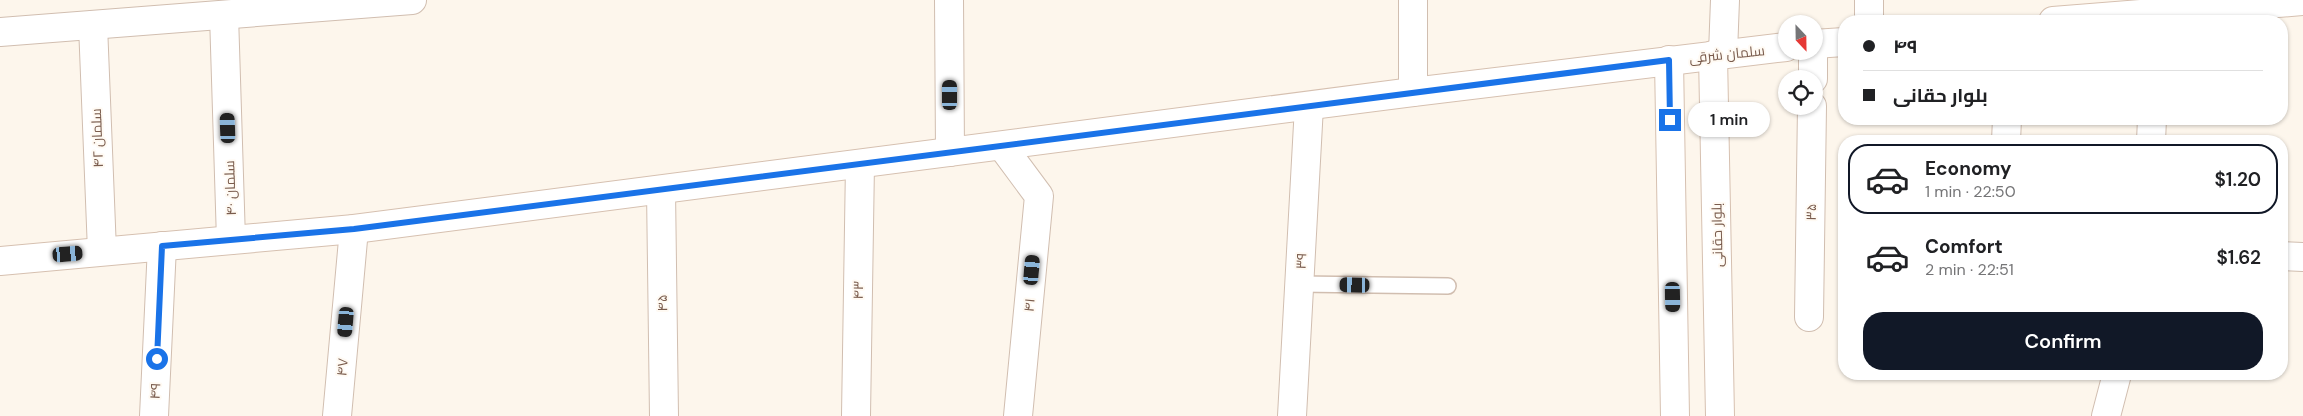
<!DOCTYPE html>
<meta charset="utf-8">
<style>
:root{--surface:#fff;--page:#f2f2f2;--text:#202124;--muted:#757577;--line:#e0e0e0;--accent:#111827}
body{margin:0;font-family:"DM Sans",Cairo,sans-serif;background:var(--page);color:var(--text);height:100vh;display:flex;flex-direction:column;font-size:19px;white-space:nowrap}
*{box-sizing:border-box;margin:0}
p{font-size:16px;color:var(--muted)}
.icon{flex:none;width:28px;height:28px;fill:none;stroke:currentColor;stroke-width:2;stroke-linecap:round;stroke-linejoin:round}
.map{position:relative;flex:1;overflow:hidden}
.drawer{position:absolute;left:1838px;top:135px;width:450px;height:245px;display:flex;flex-direction:column;background:var(--surface);border-radius:20px;box-shadow:0 1px 4px #0004}
.drawer>*{flex:none}
.banner{position:absolute;left:1838px;top:15px;width:450px;height:110px;border-radius:20px;box-shadow:0 1px 4px #0004;display:grid;align-content:center;height:110px;padding:0 25px;background:var(--surface)}
.needle{width:32px;rotate:158deg}
.tools{position:absolute;left:1778px;top:15px;display:grid;gap:10px}
.tools a{display:grid;place-items:center;width:45px;height:45px;border-radius:50%;background:var(--surface);box-shadow:0 1px 4px #0004;font-size:25px}
.end{position:absolute;width:22px;height:22px;margin:-11px;border:6px solid #1a73e8;background:#fff;box-shadow:0 0 0 2px #fff}
.from{border-radius:50%}
.bubble{position:absolute;height:35px;border-radius:18px;background:var(--surface);box-shadow:0 1px 4px #0004;font-size:16px;font-weight:600;line-height:35px;text-align:center}
.car{position:absolute;width:15px;height:30px;margin:-15px -8px;border-radius:6px;box-shadow:0 0 4px 1px #0007;background:linear-gradient(#222 24%,#8ab4d8 0 40%,#222 0 76%,#8ab4d8 0 86%,#222 0)}
.banner b{display:flex;align-items:center;gap:18px;height:48px;font-size:19px}
.banner b+b{border-top:1px solid var(--line)}
.banner i{width:12px;height:12px;background:var(--text)}
ul{padding:9px 0 0;list-style:none}
li{display:flex;align-items:center;gap:15px;height:70px;margin:0 10px 8px;padding:0 15px;border:2px solid transparent;border-radius:20px}
li div{flex:1}
li b{display:block;font-size:19px}
li em{font-style:normal;font-weight:600}
li.active{border-color:var(--accent)}
li>.icon{width:45px;height:45px;stroke-width:1.5}
.primary-button{display:flex;gap:10px;margin-top:auto;padding:10px 25px}
.primary-button a{flex:1;height:58px;border-radius:20px;background:var(--accent);color:#fff;font-size:20px;font-weight:600;line-height:58px;text-align:center}
.map>svg:first-child{display:block}
.lines{fill:none;stroke-linecap:round;stroke-linejoin:round}
.lane-casing{stroke:#d1beb0;stroke-width:18}
.street-casing{stroke:#d1beb0;stroke-width:30}
.secondary-casing{stroke:#d6c0b0;stroke-width:30}
.lane{stroke:#fff;stroke-width:15}
.street{stroke:#fff;stroke-width:28}
.secondary{stroke:#fff;stroke-width:28}
.route{stroke:#1a73e8;stroke-width:6}
.labels{text-anchor:middle;stroke-width:4;stroke-linejoin:round;paint-order:stroke}
.street-label{font-size:14px;fill:#7a5c4d;stroke:#fffaf3}
</style>
<div class="map">
<svg width="2303" height="416" viewBox="0 0 2303 416">
<rect width="100%" height="100%" fill="#fdf6ec"/>
<g class="lines">
<defs>
<path id="lane" d="M1299 284 1448 286"/>
<g id="street">
<path d="M949 0 950 152"/>
<path d="M224 15 231 240"/>
<path d="M1869 21V0"/>
<path d="M93 25 102 251"/>
<path d="M0 32 412 0"/>
<path d="M1723 53 1725 0"/>
<path d="M1813 79V51"/>
<path d="M1413 92V0"/>
<path d="M2006 141 2007 119"/>
<path d="M2151 141 2152 119"/>
<path d="M1002 146 1039 196 1018 416"/>
<path d="M661 190 664 416"/>
<path d="M2281 256 2303 257"/>
<path d="M1809 317 1812 106"/>
<path d="M154 416 162 246"/>
<path d="M337 416 354 229"/>
<path d="M856 416 860 164"/>
<path d="M1292 416 1309 106"/>
<path d="M2106 416 2117 374"/>
</g>
<g id="secondary">
<path d="M2053 21 2303 1"/>
<path d="M1814 44 1844 42"/>
<path d="M1713 55 1720 416"/>
<path d="M1669 60 1675 416"/>
<path d="M0 261 354 229 1413 92 1786 47"/>
</g>
</defs>
<use href="#lane" class="lane-casing"/>
<use href="#street" class="street-casing"/>
<use href="#secondary" class="secondary-casing"/>
<use href="#lane" class="lane"/>
<use href="#street" class="street"/>
<use href="#secondary" class="secondary"/>
</g>
<g class="lines">
<path class="route" d="M157 359 162 246 354 229 1669 60 1670 120"/>
</g>
<g class="labels">
<g class="street-label">
<text transform="translate(1727 54) rotate(-6)" y="5">سلمان شرقی</text>
<text transform="translate(97 138) rotate(-92)" y="5">سلمان ۴۲</text>
<text transform="translate(230 188) rotate(-92)" y="5">سلمان ۴۰</text>
<text transform="translate(1811 212) rotate(-89)" y="5">۳۵</text>
<text transform="translate(1717 235) rotate(-91)" y="5">بلوار حقانی</text>
<text transform="translate(1301 261) rotate(-87)" y="5">۳۹</text>
<text transform="translate(858 290) rotate(-89)" y="5">۴۳</text>
<text transform="translate(662 303) rotate(-91)" y="5">۴۵</text>
<text transform="translate(1029 305) rotate(-85)" y="5">۴۱</text>
<text transform="translate(342 367) rotate(-85)" y="5">۴۷</text>
<text transform="translate(155 391) rotate(-87)" y="5">۴۹</text>
</g>
</g>
</svg>
<div class="tools">
<a><svg class="needle" viewBox="-14 -14 28 28"><path d="M0-13l5 13h-10z" fill="#e53935"/><path d="M0 13l5-13h-10z" fill="#757577"/></svg></a>
<a><svg class="icon" aria-label="locate" viewBox="0 0 24 24"><circle cx="12" cy="12" r="6"/><path d="M12 2v4M12 18v4M2 12h4M18 12h4"/></svg></a>
</div>
<i class="end from" style="left:157px;top:359px"></i>
<i class="end" style="left:1670px;top:120px"></i>
<div class="bubble" style="left:1688px;top:102px;width:82px">1 min</div>
<i class="car" style="left:950px;top:95px;rotate:0deg"></i>
<i class="car" style="left:228px;top:128px;rotate:358deg"></i>
<i class="car" style="left:68px;top:254px;rotate:85deg"></i>
<i class="car" style="left:1032px;top:270px;rotate:5deg"></i>
<i class="car" style="left:1355px;top:285px;rotate:271deg"></i>
<i class="car" style="left:1673px;top:297px;rotate:179deg"></i>
<i class="car" style="left:346px;top:322px;rotate:185deg"></i>
<div class="banner">
<b><i class="from"></i>۴۹</b>
<b><i></i>بلوار حقانی</b>
</div>
<section class="drawer">
<ul>
<li class="active"><svg class="icon" aria-label="car" viewBox="0 0 24 24"><path d="M5 17H2v-5l4-1 3-4h7l3 4 3 1v5h-3M9 17h6M6 11h13"/><circle cx="7" cy="17" r="2"/><circle cx="17" cy="17" r="2"/></svg><div><b>Economy</b><p>1 min · 22:50</p></div><em>$1.20</em></li>
<li><svg class="icon" aria-label="car" viewBox="0 0 24 24"><path d="M5 17H2v-5l4-1 3-4h7l3 4 3 1v5h-3M9 17h6M6 11h13"/><circle cx="7" cy="17" r="2"/><circle cx="17" cy="17" r="2"/></svg><div><b>Comfort</b><p>2 min · 22:51</p></div><em>$1.62</em></li>
</ul>
<div class="primary-button"><a>Confirm</a></div>
</section>
</div>
